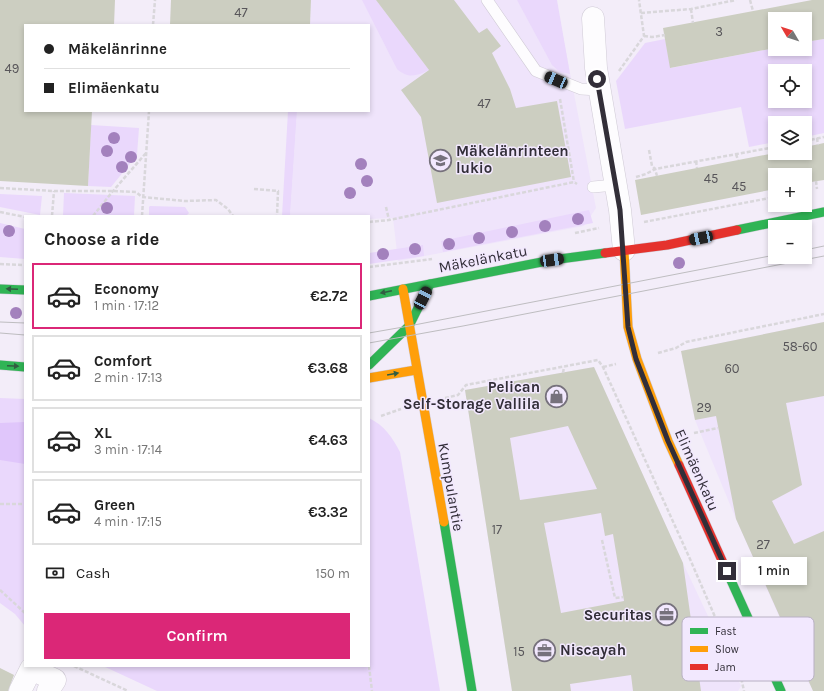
<!DOCTYPE html>
<meta charset="utf-8">
<style>
:root{--surface:#fff;--page:#f6f6f6;--text:#222;--muted:#767676;--line:#e0e0e0;--accent:#db2777}
body{margin:0;font-family:Karla,sans-serif;background:var(--page);color:var(--text);height:100vh;display:flex;flex-direction:column;font-size:15px;white-space:nowrap}
*{box-sizing:border-box;margin:0}
p{font-size:13px;color:var(--muted)}
.icon{flex:none;width:22px;height:22px;fill:none;stroke:currentColor;stroke-width:2;stroke-linecap:round;stroke-linejoin:round}
.map{position:relative;flex:1;overflow:hidden}
.sheet{position:absolute;left:24px;top:215px;width:346px;height:452px;display:flex;flex-direction:column;background:var(--surface);border-radius:0px;box-shadow:0 2px 6px #0003}
.sheet>*{flex:none}
.banner{position:absolute;left:24px;top:24px;width:346px;height:88px;border-radius:0px;box-shadow:0 2px 6px #0003;display:grid;align-content:center;height:88px;padding:0 20px;background:var(--surface)}
.needle{width:26px;rotate:309deg}
.controls{position:absolute;left:768px;top:12px;display:grid;gap:8px}
.controls a{display:grid;place-items:center;width:44px;height:44px;border-radius:0px;background:var(--surface);box-shadow:0 2px 6px #0003;font-size:20px}
.end{position:absolute;width:18px;height:18px;margin:-9px;border:5px solid #322e38;background:#fff;box-shadow:0 0 0 2px #fff}
.from{border-radius:50%}
.bubble{position:absolute;height:28px;border-radius:0px;background:var(--surface);box-shadow:0 2px 6px #0003;font-size:13px;font-weight:600;line-height:28px;text-align:center}
.car{position:absolute;width:12px;height:24px;margin:-12px -6px;border-radius:5px;box-shadow:0 0 3px 1px #0007;background:linear-gradient(#222 24%,#8ab4d8 0 40%,#222 0 76%,#8ab4d8 0 86%,#222 0)}
.banner b{display:flex;align-items:center;gap:14px;height:38px;font-size:15px}
.banner b+b{border-top:1px solid var(--line)}
.banner i{width:10px;height:10px;background:var(--text)}
ul{padding:0;list-style:none}
li{display:flex;align-items:center;gap:12px;height:66px;margin:0 8px 6px;padding:0 12px;border:2px solid var(--line);border-radius:0px}
li div{flex:1}
li b{display:block;font-size:15px}
li em{font-style:normal;font-weight:600}
li.selected{border-color:var(--accent)}
li>.icon{width:36px;height:36px;stroke-width:1.5}
h2{padding:0 20px;font-size:18px;line-height:48px}
.pay{display:flex;align-items:center;gap:10px;height:44px;padding:0 20px;font-size:15px}
.pay p{margin-inline-start:auto}
.button{display:flex;gap:8px;margin-top:auto;padding:8px 20px}
.button a{flex:1;height:46px;border-radius:0px;background:var(--accent);color:#fff;font-size:16px;font-weight:600;line-height:46px;text-align:center}
.map>svg:first-child{display:block}
.built{fill:#efe4fb}
.green{fill:#ead8fc;fill-rule:evenodd}
.forest{fill:#e0c6fb}
.building{fill:#cccec1;fill-rule:evenodd}
.lines{fill:none;stroke-linecap:round;stroke-linejoin:round}
.lane-casing{stroke:#d0cbd6;stroke-width:12}
.street-casing{stroke:#d0cbd6;stroke-width:23}
.fast-casing{stroke:#d0cbd6;stroke-width:10}
.slow-casing{stroke:#d0cbd6;stroke-width:10}
.jam-casing{stroke:#d0cbd6;stroke-width:10}
.path{stroke:#d9d7db;stroke-width:2.5;stroke-dasharray:4 2;stroke-linecap:butt}
.lane{stroke:#fdfcfe;stroke-width:11}
.street{stroke:#fdfcfe;stroke-width:22}
.fast{stroke:#30b455;stroke-width:9}
.slow{stroke:#ff9f0a;stroke-width:9}
.jam{stroke:#e5322d;stroke-width:9}
.tram{stroke:#bebdc0;stroke-width:1}
.tree{fill:#a381bd}
.oneway{fill:#315d42}
.route{stroke:#322e38;stroke-width:5}
.labels{text-anchor:middle;stroke-width:3;stroke-linejoin:round;paint-order:stroke}
.number-label{font-size:13px;fill:#58565a}
.poi-label{font-size:15px;font-weight:bold;fill:#322e38;stroke:#f2e8fe;text-anchor:start}
.street-label{font-size:15px;fill:#322e38;stroke:#f2e8fe}
.key{fill:#f2e8fe;stroke:#b8b0c3;stroke-width:1}
.key-label{font-size:11px;fill:#322e38}
</style>
<div class="map">
<svg width="824" height="691" viewBox="0 0 824 691">
<rect width="100%" height="100%" fill="#f3edf9"/>
<g class="built">
<path d="M311 0H556L596 208 584 226 398 261 393 218 369 219V216H290L297 111H369V25H310Z"/>
<path d="M824 322V691H821L809 684 736 519 695 420 681 351Z"/>
<path d="M594 367 683 563 741 686 738 691H512L465 390Z"/>
</g>
<g class="green">
<path d="M362 0H376L429 70C417 76 408 79 397 69Z"/>
<path d="M517 0H557L570 74 560 72 552 65Z"/>
<path d="M665 39 671 68 775 48 805 49V42L824 39V133L805 137V123H775V142L749 147 741 107 625 129 616 81 645 43ZM775 71H805V101H775Z"/>
<path d="M288 111H297L290 216H282Z"/>
<path d="M91 125 139 128 137 155 111 187 88 186Z"/>
<path d="M64 193 135 196 134 216H63Z"/>
<path d="M0 194 42 196 40 215 0 207Z"/>
<path d="M150 206 185 207 189 213 186 216H149V207Z"/>
<path d="M589 210 593 223 443 252 441 241Z"/>
<path d="M0 223 25 229V259L0 257Z"/>
<path d="M423 245 424 256 369 264V253Z"/>
<path d="M0 398 25 399V626L15 614 0 603Z"/>
<path d="M369 418C385 426 392 437 400 452L440 691H157L103 666H369Z"/>
</g>
<path class="forest" d="M25 422V464L0 460V423Z"/>
<g class="building">
<path d="M0 0H115L114 25H25V111H92L88 186 0 181Z"/>
<path d="M171 0H311L310 25H170Z"/>
<path d="M376 0H454L479 33 487 28 501 46 492 53 510 89 516 108 557 101 571 177 437 203 421 117 401 90 429 70Z"/>
<path d="M812 0H824V39L805 42V19H775V48L670 68 663 28Z"/>
<path d="M824 143V180L805 183V175H775V189L641 215 635 180 775 153H805V147Z"/>
<path d="M824 322V396L786 403 802 485 772 501 794 544 824 531V691H813L736 519 716 416 695 420 681 351Z"/>
<path d="M594 367 683 563 701 691H633L631 675 570 684 571 691H512L465 390ZM568 426 597 489 520 500 510 438ZM601 513 605 536 613 534 624 601 561 613 544 523Z"/>
<path d="M0 668 14 675 8 691H0Z"/>
</g>
<g class="lines">
<defs>
<g id="lane">
<path d="M487 0 536 71 581 89 599 90"/>
<path d="M593 187 615 185"/>
</g>
<g id="street">
<path d="M593 18 596 68 620 210 624 250"/>
<path d="M20 691 31 669 55 680 48 691"/>
</g>
<g id="fast">
<path d="M737 230 824 212"/>
<path d="M0 289 25 290"/>
<path d="M369 296 552 260 605 253"/>
<path d="M0 365 25 367"/>
<path d="M369 365 409 326 430 284"/>
<path d="M444 522 472 691"/>
<path d="M729 576 781 691"/>
</g>
<g id="slow">
<path d="M624 250 628 327 637 359 668 441 679 465"/>
<path d="M403 289 444 522"/>
<path d="M369 378 416 370"/>
</g>
<g id="jam">
<path d="M605 253 667 245 737 230"/>
<path d="M679 465 729 576"/>
</g>
</defs>
<use href="#lane" class="lane-casing"/>
<use href="#street" class="street-casing"/>
<use href="#fast" class="fast-casing"/>
<use href="#slow" class="slow-casing"/>
<use href="#jam" class="jam-casing"/>
<g class="path">
<path d="M750 0 753 11"/>
<path d="M691 9 693 23"/>
<path d="M641 13 691 9 736 0"/>
<path d="M153 25 155 0"/>
<path d="M644 36 652 37 665 35"/>
<path d="M619 71 644 36 639 0"/>
<path d="M560 99 574 182"/>
<path d="M817 138 818 145"/>
<path d="M805 141 824 137"/>
<path d="M649 150 652 166 655 169 657 176"/>
<path d="M736 154 738 160"/>
<path d="M696 161 697 168"/>
<path d="M636 177 646 174 655 169 775 147"/>
<path d="M816 181 817 189"/>
<path d="M0 188 54 191H113L136 192 142 197 185 201 216 200 228 209 233 216"/>
<path d="M254 189 278 191 277 216"/>
<path d="M386 207 389 220"/>
<path d="M0 212 25 217"/>
<path d="M52 216 54 191"/>
<path d="M93 216 113 191 146 153"/>
<path d="M142 216 149 111"/>
<path d="M369 222 389 220 428 212 574 182 577 184"/>
<path d="M644 222 775 197"/>
<path d="M575 233 599 228"/>
<path d="M0 264 25 265"/>
<path d="M369 267 432 259"/>
<path d="M658 353 676 348 686 342 824 314"/>
<path d="M603 367 616 364"/>
<path d="M563 373 564 367"/>
<path d="M445 398 458 395 466 385 598 360 603 367 690 559 741 677 744 691"/>
<path d="M381 416 401 409"/>
<path d="M694 433 718 428"/>
<path d="M0 504H25"/>
<path d="M602 540 615 598 623 597"/>
<path d="M0 590 25 613"/>
<path d="M74 666 128 691"/>
<path d="M369 666 372 691"/>
</g>
<use href="#lane" class="lane"/>
<use href="#street" class="street"/>
<use href="#fast" class="fast"/>
<use href="#slow" class="slow"/>
<use href="#jam" class="jam"/>
<g class="tram">
<path d="M805 250 824 246"/>
<path d="M0 322 25 323"/>
<path d="M0 333 25 335"/>
<path d="M369 333 409 326 775 255"/>
<path d="M369 343 463 326 824 256"/>
</g>
</g>
<g class="tree">
<circle cx="114" cy="138" r="6"/>
<circle cx="107" cy="151" r="6"/>
<circle cx="131" cy="157" r="6"/>
<circle cx="361" cy="164" r="6"/>
<circle cx="122" cy="167" r="6"/>
<circle cx="367" cy="181" r="6"/>
<circle cx="350" cy="193" r="6"/>
<circle cx="107" cy="208" r="6"/>
<circle cx="578" cy="219" r="6"/>
<circle cx="545" cy="226" r="6"/>
<circle cx="9" cy="231" r="6"/>
<circle cx="512" cy="232" r="6"/>
<circle cx="479" cy="238" r="6"/>
<circle cx="449" cy="244" r="6"/>
<circle cx="415" cy="249" r="6"/>
<circle cx="383" cy="254" r="6"/>
<circle cx="679" cy="263" r="6"/>
<circle cx="16" cy="313" r="6"/>
</g>
<defs><path id="oneway-solid" d="M-6-.8H1V-3.2L6.5 0L1 3.2V.8H-6Z"/></defs>
<g class="oneway">
<use href="#oneway-solid" transform="translate(12 289) rotate(-177)"/>
<use href="#oneway-solid" transform="translate(386 292) rotate(168)"/>
<use href="#oneway-solid" transform="translate(13 366) rotate(3)"/>
<use href="#oneway-solid" transform="translate(393 374) rotate(-10)"/>
</g>
<g class="lines">
<path class="route" d="M597 79 620 210 628 327 636 359 668 441 727 571"/>
</g>
<defs>
<symbol id="school-ring" viewBox="-11 -11 22 22"><circle r="9.5" fill="#f2e8fe" stroke="#76717c" stroke-width="1.5"/><path d="M0-5L7-2L0 1L-7-2ZM-4 1L0 2.5L4 1V4Q0 6-4 4Z" fill="#76717c"/></symbol>
<symbol id="shop-ring" viewBox="-11 -11 22 22"><circle r="9.5" fill="#f2e8fe" stroke="#76717c" stroke-width="1.5"/><path d="M-5-2.5h2.3a2.7 3.5 0 0 1 5.4 0H5L5.5 6h-11ZM-1.5-2.5h3a1.5 2.3 0 0 0-3 0Z" fill="#76717c"/></symbol>
<symbol id="office-ring" viewBox="-11 -11 22 22"><circle r="9.5" fill="#f2e8fe" stroke="#76717c" stroke-width="1.5"/><path d="M-6-3h4V-5.5h4V-3h4V5H-6ZM-1-4.5V-3h2v-1.5ZM-6 0V1H6V0Z" fill="#76717c"/></symbol>
</defs>
<g fill-rule="evenodd">
<use href="#school-ring" x="428" y="148" width="25" height="25"/>
<use href="#shop-ring" x="544" y="384" width="25" height="25"/>
<use href="#office-ring" x="654" y="602" width="25" height="25"/>
<use href="#office-ring" x="532" y="638" width="25" height="25"/>
</g>
<g class="labels">
<g class="number-label">
<text x="241" y="17">47</text>
<text x="719" y="36">3</text>
<text x="12" y="73">49</text>
<text x="484" y="108">47</text>
<text x="711" y="183">45</text>
<text x="739" y="191">45</text>
<text x="800" y="351">58-60</text>
<text x="732" y="373">60</text>
<text x="704" y="412">29</text>
<text x="497" y="534">17</text>
<text x="763" y="549">27</text>
<text x="519" y="656">15</text>
</g>
<g class="poi-label">
<text x="456" y="156">Mäkelänrinteen<tspan x="456" dy="17">lukio</tspan></text>
<text x="540" y="392" text-anchor="end">Pelican<tspan x="540" dy="17">Self-Storage Vallila</tspan></text>
<text x="652" y="620" text-anchor="end">Securitas</text>
<text x="560" y="655">Niscayah</text>
</g>
<g class="street-label">
<text transform="translate(483 259) rotate(-11)" y="5">Mäkelänkatu</text>
<text transform="translate(697 470) rotate(66)" y="5">Elimäenkatu</text>
<text transform="translate(451 487) rotate(80)" y="5">Kumpulantie</text>
</g>
</g>
<rect x="682" y="617" width="132" height="64" rx="6" class="key"/>
<rect x="690" y="628" width="18" height="6" fill="#30b455"/>
<rect x="690" y="646" width="18" height="6" fill="#ff9f0a"/>
<rect x="690" y="664" width="18" height="6" fill="#e5322d"/>
<g class="key-label">
<text x="715" y="635">Fast</text>
<text x="715" y="653">Slow</text>
<text x="715" y="671">Jam</text>
</g>
</svg>
<div class="controls">
<a><svg class="needle" viewBox="-14 -14 28 28"><path d="M0-13l5 13h-10z" fill="#e53935"/><path d="M0 13l5-13h-10z" fill="#767676"/></svg></a>
<a><svg class="icon" aria-label="locate" viewBox="0 0 24 24"><circle cx="12" cy="12" r="6"/><path d="M12 2v4M12 18v4M2 12h4M18 12h4"/></svg></a>
<a><svg class="icon" aria-label="layers" viewBox="0 0 24 24"><path d="M12 4l9 5-9 5-9-5zM3 14l9 5 9-5"/></svg></a>
<a>+</a>
<a>−</a>
</div>
<i class="end from" style="left:597px;top:79px"></i>
<i class="end" style="left:727px;top:571px"></i>
<div class="bubble" style="left:741px;top:557px;width:66px">1 min</div>
<i class="car" style="left:556px;top:80px;rotate:293deg"></i>
<i class="car" style="left:701px;top:238px;rotate:258deg"></i>
<i class="car" style="left:552px;top:260px;rotate:82deg"></i>
<i class="car" style="left:423px;top:298px;rotate:27deg"></i>
<div class="banner">
<b><i class="from"></i>Mäkelänrinne</b>
<b><i></i>Elimäenkatu</b>
</div>
<section class="sheet">
<h2>Choose a ride</h2>
<ul>
<li class="selected"><svg class="icon" aria-label="car" viewBox="0 0 24 24"><path d="M5 17H2v-5l4-1 3-4h7l3 4 3 1v5h-3M9 17h6M6 11h13"/><circle cx="7" cy="17" r="2"/><circle cx="17" cy="17" r="2"/></svg><div><b>Economy</b><p>1 min · 17:12</p></div><em>€2.72</em></li>
<li><svg class="icon" aria-label="car" viewBox="0 0 24 24"><path d="M5 17H2v-5l4-1 3-4h7l3 4 3 1v5h-3M9 17h6M6 11h13"/><circle cx="7" cy="17" r="2"/><circle cx="17" cy="17" r="2"/></svg><div><b>Comfort</b><p>2 min · 17:13</p></div><em>€3.68</em></li>
<li><svg class="icon" aria-label="car" viewBox="0 0 24 24"><path d="M5 17H2v-5l4-1 3-4h7l3 4 3 1v5h-3M9 17h6M6 11h13"/><circle cx="7" cy="17" r="2"/><circle cx="17" cy="17" r="2"/></svg><div><b>XL</b><p>3 min · 17:14</p></div><em>€4.63</em></li>
<li><svg class="icon" aria-label="car" viewBox="0 0 24 24"><path d="M5 17H2v-5l4-1 3-4h7l3 4 3 1v5h-3M9 17h6M6 11h13"/><circle cx="7" cy="17" r="2"/><circle cx="17" cy="17" r="2"/></svg><div><b>Green</b><p>4 min · 17:15</p></div><em>€3.32</em></li>
</ul>
<div class="pay"><svg class="icon" aria-label="cash" viewBox="0 0 24 24"><path d="M3 7h18v10H3z"/><circle cx="12" cy="12" r="2"/></svg>Cash<p>150 m</p></div>
<div class="button"><a>Confirm</a></div>
</section>
</div>
